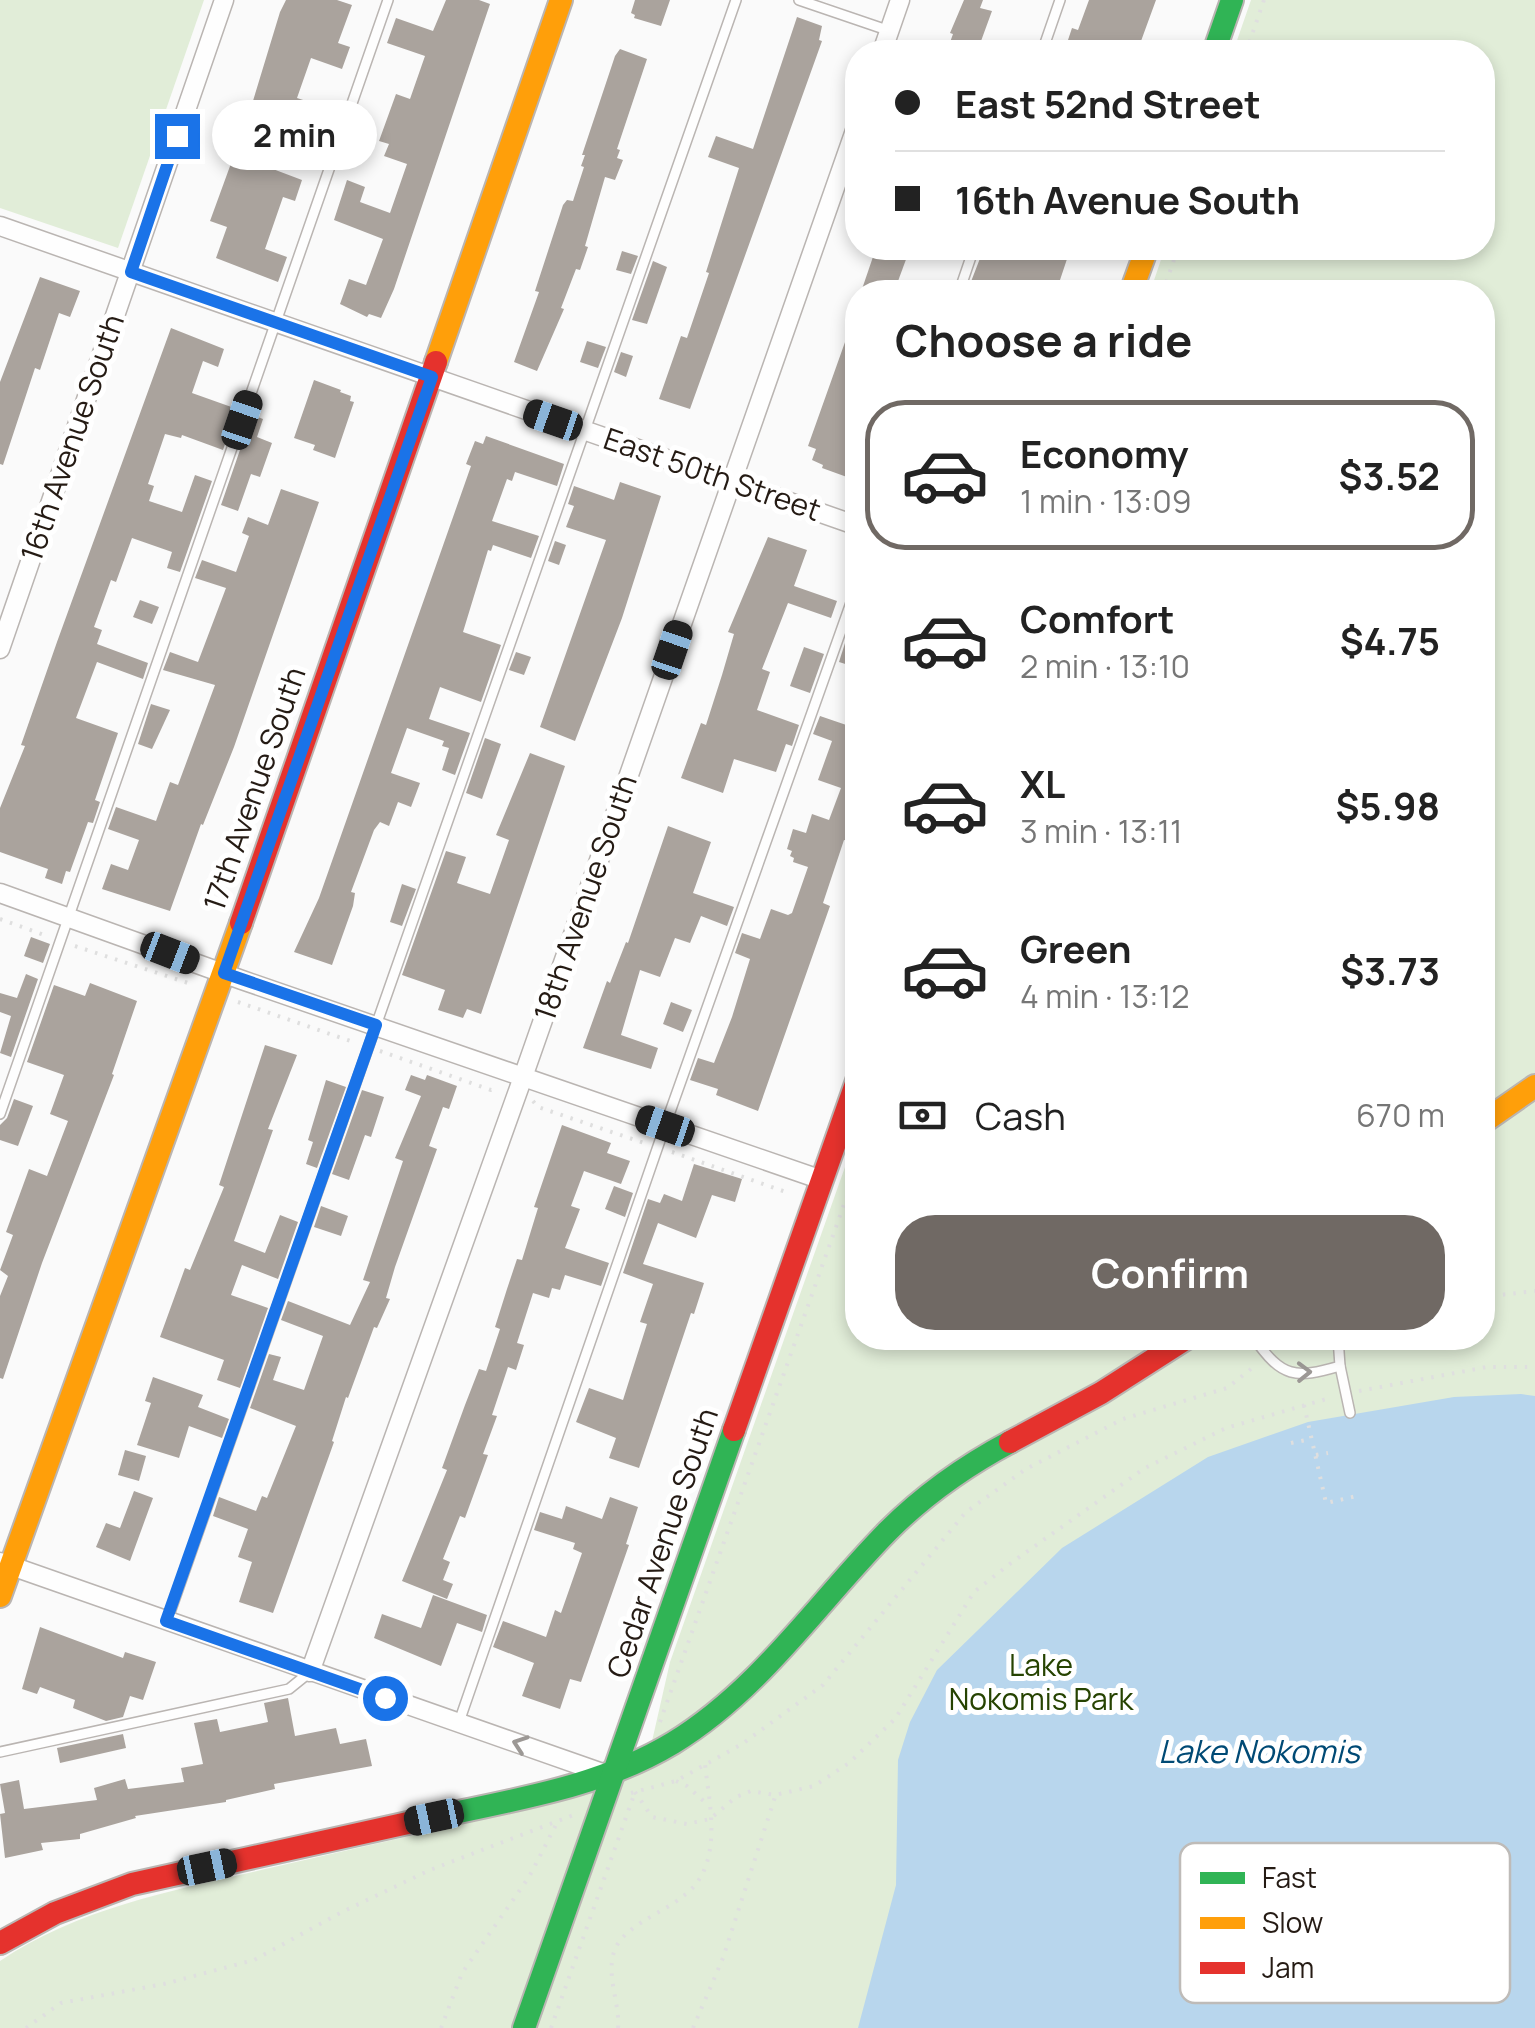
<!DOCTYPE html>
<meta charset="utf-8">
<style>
:root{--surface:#fff;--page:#f2f2f2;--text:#222;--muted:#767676;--line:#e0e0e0;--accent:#706964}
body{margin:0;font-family:Manrope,sans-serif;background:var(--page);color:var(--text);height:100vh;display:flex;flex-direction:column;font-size:38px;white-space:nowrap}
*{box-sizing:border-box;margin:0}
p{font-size:32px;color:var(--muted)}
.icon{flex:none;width:55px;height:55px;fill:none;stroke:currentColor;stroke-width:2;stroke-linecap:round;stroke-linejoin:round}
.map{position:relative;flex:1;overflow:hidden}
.panel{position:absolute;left:845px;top:280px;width:650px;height:1070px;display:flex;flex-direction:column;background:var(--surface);border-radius:40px;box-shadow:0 5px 15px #0003}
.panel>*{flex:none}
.top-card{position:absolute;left:845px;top:40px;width:650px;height:220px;border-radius:40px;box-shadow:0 5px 15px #0003;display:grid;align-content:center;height:220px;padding:0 50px;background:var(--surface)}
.end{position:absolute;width:45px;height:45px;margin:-22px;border:12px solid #1a73e8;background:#fff;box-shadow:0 0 0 5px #fff}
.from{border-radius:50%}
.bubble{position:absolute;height:70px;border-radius:35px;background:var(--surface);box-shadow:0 5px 15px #0003;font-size:32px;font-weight:700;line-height:70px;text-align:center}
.car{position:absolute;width:30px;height:60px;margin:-30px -15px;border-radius:12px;box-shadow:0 0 8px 2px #0007;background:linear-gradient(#222 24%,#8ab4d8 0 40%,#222 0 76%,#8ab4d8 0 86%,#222 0)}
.top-card b{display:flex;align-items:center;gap:35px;height:95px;font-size:38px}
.top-card b+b{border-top:2px solid var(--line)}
.top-card i{width:25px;height:25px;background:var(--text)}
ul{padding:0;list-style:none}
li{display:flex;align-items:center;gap:30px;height:150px;margin:0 20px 15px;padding:0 30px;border:5px solid transparent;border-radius:40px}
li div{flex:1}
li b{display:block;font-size:38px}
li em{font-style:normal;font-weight:700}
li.active{border-color:var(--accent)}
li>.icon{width:90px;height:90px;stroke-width:1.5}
h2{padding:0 50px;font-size:45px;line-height:120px}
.pay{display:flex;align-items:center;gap:25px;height:110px;padding:0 50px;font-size:38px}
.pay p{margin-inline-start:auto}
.primary-button{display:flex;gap:20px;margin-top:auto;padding:20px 50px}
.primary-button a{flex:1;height:115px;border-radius:40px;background:var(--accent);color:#fff;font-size:40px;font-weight:700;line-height:115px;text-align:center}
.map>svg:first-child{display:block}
.green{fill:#e1edd8}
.water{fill:#b8d6ed}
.building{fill:#aaa39d}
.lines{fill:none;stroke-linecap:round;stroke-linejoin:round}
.lane-casing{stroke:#bab5b2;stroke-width:12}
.street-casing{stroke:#bab5b2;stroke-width:21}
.fast-casing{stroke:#bab5b2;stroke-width:26}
.slow-casing{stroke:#bab5b2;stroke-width:26}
.jam-casing{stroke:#bab5b2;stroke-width:26}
.path{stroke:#dfdfdf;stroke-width:4;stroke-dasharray:2.5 8;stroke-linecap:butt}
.lane{stroke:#fefefe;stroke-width:9}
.street{stroke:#fefefe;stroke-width:18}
.fast{stroke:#30b455;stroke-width:22}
.slow{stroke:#ff9f0a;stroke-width:22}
.jam{stroke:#e5322d;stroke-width:22}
.oneway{stroke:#9c9895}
.route{stroke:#1a73e8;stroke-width:12}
.labels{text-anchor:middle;stroke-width:10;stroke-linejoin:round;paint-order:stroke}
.street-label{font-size:30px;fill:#251b14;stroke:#fff}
.park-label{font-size:30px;fill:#264301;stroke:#fff}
.water-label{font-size:32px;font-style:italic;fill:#004a75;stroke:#fff}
.key{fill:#fff;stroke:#bebbb8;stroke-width:2.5}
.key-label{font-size:28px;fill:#251b14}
</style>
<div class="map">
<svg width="1535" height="2028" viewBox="0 0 1535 2028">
<rect width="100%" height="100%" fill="#fafafa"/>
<g class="green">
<path d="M0 0H204L118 248 0 208Z"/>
<path d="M1251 0H1535V2028H0V1961C81 1906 181 1889 274 1867 399 1838 524 1813 645 1772L670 1662 857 1133 858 1338H1482V292H1150L1165 248H1482V52H1233Z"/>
</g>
<path class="water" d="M1521 1394 1535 1396V2028H858L896 1885 898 1760 910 1722 937 1670 1062 1548 1208 1457 1308 1422 1454 1397Z"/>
<g class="building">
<path d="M286 0H337L352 5 338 43 350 47 342 69 311 58 297 98 340 112 332 135 290 121 289 124 273 118 257 163 302 180 295 201 283 197 265 249 287 257 278 282 216 258 227 227 210 221 249 114 280 12Z"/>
<path d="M446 0H479L490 4 394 289 381 318 369 314 367 317 340 304 349 279 366 285 383 239 334 220 347 180 365 187 360 202 390 213 407 164 384 156 389 144 379 141 396 94 410 99 425 56 387 43 396 18 433 31Z"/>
<path d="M635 0H670L661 26 634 18 635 15 631 13Z"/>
<path d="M964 0H983L980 8 992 11 977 52 948 48 953 34 950 33Z"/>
<path d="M1089 0H1156L1137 52H1064L1072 28 1078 30Z"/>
<path d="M797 17 822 26 819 40 822 41 690 409 659 399 681 336 687 338 709 273 706 272 739 168 708 157 716 136 753 149Z"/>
<path d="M620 49 647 59 617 149 620 150 617 158 623 160 615 180 605 177 585 246 588 247 580 270 576 269 561 308 564 309 537 371 514 362 539 292 535 291 563 205 567 200 573 201 584 167 581 166 585 155H582L615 56Z"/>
<path d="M876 248H890L908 254 894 292H861Z"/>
<path d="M984 248H995L1028 259 1029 256 1037 259 1041 248 1069 253 1056 292H967Z"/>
<path d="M622 251 638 256 631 274 616 270Z"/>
<path d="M653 261 667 267 647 324 632 320Z"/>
<path d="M40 277 80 291 70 317 59 313 40 370 35 368 3 465 0 464V382Z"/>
<path d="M855 314 858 422 846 453 858 457V481L822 468 823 465 812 460 816 449 808 446Z"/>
<path d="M171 328 224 349 218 367 203 361 192 393 237 409 223 450 182 435 181 438 165 434 148 484 154 486 149 501 182 512 195 475 212 481 180 572 167 568 172 552 132 538 116 582 111 580 94 627 102 630 97 644 148 663 143 679 97 662 76 718 118 733 95 800 100 802 93 823 88 822 70 872 66 871 62 884 45 878 48 869 0 852V808L25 746 21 745 57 642Z"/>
<path d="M587 341 606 347 598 368 580 362Z"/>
<path d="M621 352 633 356 626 377 614 372Z"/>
<path d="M314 380 341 390 340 392 351 396 350 401 354 402 335 458 313 450 315 445 294 438Z"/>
<path d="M252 415 263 419 257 437 272 443 260 477 251 474 238 511 221 505Z"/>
<path d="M486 436 564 464 557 486 515 472 512 481 507 479 492 521 539 536 531 558 493 545 491 551 488 550 463 632 501 645 481 702 440 687 429 719 470 733 455 775 442 770 449 748 442 746 444 741 407 728 391 773 420 783 411 807 398 802 389 826 380 822 374 830 351 892 355 893 353 906 332 965 294 952 319 898 471 466 466 464 475 441 483 444Z"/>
<path d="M620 482 661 496 622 618 575 741 540 727 606 540 566 527 574 506 568 504 574 486 614 500Z"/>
<path d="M281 489 319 502 234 747 203 825 201 824 170 911 102 889 111 864 128 870 139 840 108 829 116 807 156 821 170 782 178 785 215 685 163 670 170 652 198 662 226 588 195 578 202 560 236 572 249 536 242 533 248 517 268 525Z"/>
<path d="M768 537 807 550 794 586 837 601 831 618 788 603 762 669 770 672 757 710 799 725 792 746 786 744 776 772 734 759 723 793 681 778 701 723 706 725 722 675 734 634 728 632Z"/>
<path d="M555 541 566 545 559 565 548 561Z"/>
<path d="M140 600 159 607 152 624 133 617Z"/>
<path d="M845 643 858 647V668L839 662Z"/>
<path d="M804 647 824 654 810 693 790 686Z"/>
<path d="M516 652 531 657 524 675 509 670Z"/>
<path d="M151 704 170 710 152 749 138 744Z"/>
<path d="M820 716 858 729V834L852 832 849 841 844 840 823 903 830 906 758 1111 716 1095 718 1089 690 1080 698 1058 714 1063 732 1017 750 959 735 953 742 933 760 939 771 909 788 915 792 913 808 867 793 862 794 858 790 856 792 851 787 849 793 829 806 833 812 814 829 820 841 788 818 780 832 741 813 734Z"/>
<path d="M485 738 501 744 482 799 466 793Z"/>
<path d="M530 753 565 766 481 1014 467 1009 463 1018 438 1010 445 990 402 975 446 851 466 857 457 883 490 894 509 840 496 835Z"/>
<path d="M668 826 711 842 693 893 734 907 727 926 701 916 690 943 675 938 660 977 640 970 621 1035 658 1048 651 1069 583 1048 607 981 610 983 626 942 628 943Z"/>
<path d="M402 884 416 889 402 926 390 922Z"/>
<path d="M31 937 50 944 43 963 24 956Z"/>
<path d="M26 974 38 979 11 1057 0 1053 11 1016 0 1012V993L17 998Z"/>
<path d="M90 983 137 1001 112 1074 114 1075 42 1263 3 1379 0 1378V1296L8 1276 0 1270 13 1235 6 1232 29 1169 47 1176 68 1121 50 1114 64 1075 27 1062 54 985 85 996Z"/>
<path d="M671 1002 692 1010 683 1032 663 1024Z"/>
<path d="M265 1045 297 1055 268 1129 273 1130 234 1241 265 1253 280 1215 298 1222 278 1279 242 1265 231 1295 268 1308 240 1388 217 1380 224 1360 160 1337 185 1268 190 1270 224 1187 219 1185Z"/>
<path d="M411 1075 425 1080 427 1075 457 1086 449 1109 443 1107 429 1146 437 1149 395 1267 386 1298 390 1299 377 1328 374 1327 348 1398 346 1397 332 1441 334 1442 273 1613 239 1602 252 1562 238 1557 248 1529 213 1516 219 1497 256 1511 262 1496 267 1498 296 1426 250 1408 269 1354 281 1357 273 1380 304 1390 323 1336 281 1320 288 1301 350 1325 370 1282 363 1280 403 1161 395 1158 421 1096 405 1090Z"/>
<path d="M326 1080 346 1087 317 1168 306 1164 313 1142 308 1140Z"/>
<path d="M362 1090 384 1097 371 1137 365 1135 349 1180 332 1174Z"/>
<path d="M14 1099 33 1106 18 1146 0 1140V1125L7 1118Z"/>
<path d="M562 1125 611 1143 607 1153 630 1161 621 1184 584 1171 571 1206 580 1209 565 1248 609 1263 601 1286 565 1275 560 1290 552 1288 549 1298 533 1293 517 1343 524 1345 516 1370 508 1367 492 1415 497 1416 483 1454 488 1455 465 1518 460 1516 443 1559 450 1562 443 1580 453 1584 447 1599 402 1581 447 1470 442 1468 465 1405 479 1369 486 1371 500 1329 495 1327 507 1289 517 1259 522 1260 538 1208 534 1207Z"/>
<path d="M694 1164 742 1179 735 1202 712 1195 696 1238 658 1223 643 1264 704 1283 694 1314 691 1313 639 1468 609 1458 616 1438 576 1422 589 1388 623 1400 647 1324 640 1322 653 1284 623 1273 648 1199 660 1203 664 1194 682 1201Z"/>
<path d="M614 1186 633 1193 625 1217 605 1209Z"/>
<path d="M321 1206 348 1216 341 1236 314 1227Z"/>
<path d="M153 1377 203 1395 198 1407 229 1419 222 1438 189 1426 179 1458 137 1445 151 1403 145 1401Z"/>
<path d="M125 1450 146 1456 139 1481 118 1475Z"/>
<path d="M134 1491 153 1498 130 1561 96 1547 106 1523 120 1528Z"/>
<path d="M610 1497 638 1507 626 1544 629 1545 581 1682 570 1679 560 1709 522 1696 534 1663 493 1647 503 1621 546 1637 555 1610 561 1613 582 1553 573 1549 575 1543 534 1530 540 1512 562 1519 566 1506 602 1519Z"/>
<path d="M433 1595 487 1615 482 1632 457 1623 441 1666 374 1638 382 1614 421 1628Z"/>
<path d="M40 1627 123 1658 125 1652 156 1662 143 1700 130 1696 123 1717 106 1721 73 1708 75 1700 40 1687 37 1694 22 1689Z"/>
<path d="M288 1698 295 1736 336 1728 340 1744 366 1739 372 1766 274 1784 275 1789 226 1800V1802L135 1816 136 1818 80 1834V1839L41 1843 43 1850 5 1858 0 1814 5 1813 0 1784 19 1780 24 1809 97 1800 94 1788 125 1779 128 1789 184 1782 181 1768 203 1764 194 1723 217 1719 220 1732 268 1722 264 1703Z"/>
<path d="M123 1734 126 1748 60 1763 57 1748Z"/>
</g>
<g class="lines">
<defs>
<g id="lane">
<path d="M799 0 890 31"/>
<path d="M1042 52 1060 0"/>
<path d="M959 292 974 248"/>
<path d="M0 1114 388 0"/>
<path d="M1254 1338C1282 1378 1295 1379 1340 1366L1338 1338"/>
<path d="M1340 1366 1350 1413"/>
<path d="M167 1621 736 0"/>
<path d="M459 1722 665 1126 858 583"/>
<path d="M0 1752 289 1689 310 1672"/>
</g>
<g id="street">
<path d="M882 52 900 0"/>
<path d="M0 226 858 526"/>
<path d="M0 649 224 0"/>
<path d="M0 893 242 980 822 1180"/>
<path d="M0 1562 608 1775"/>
<path d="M310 1672 523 1077 858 122"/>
</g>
<g id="fast">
<path d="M1214 52 1232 0"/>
<path d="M435 1817C517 1799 600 1787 673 1743 761 1689 817 1603 888 1531 924 1495 965 1466 1010 1442"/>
<path d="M524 2028 734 1430"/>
</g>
<g id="slow">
<path d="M1131 292 1147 248"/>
<path d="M436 362 561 0"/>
<path d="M1482 1123 1535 1086"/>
<path d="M0 1596 241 923"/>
</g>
<g id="jam">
<path d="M241 923 436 362"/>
<path d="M734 1430 858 1078"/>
<path d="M1010 1442 1101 1393 1187 1338"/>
<path d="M0 1943 55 1913 132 1884 435 1817"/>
</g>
</defs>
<use href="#lane" class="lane-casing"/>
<use href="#street" class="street-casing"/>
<use href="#fast" class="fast-casing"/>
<use href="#slow" class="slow-casing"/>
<use href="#jam" class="jam-casing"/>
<g class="path">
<path d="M1246 52 1264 0"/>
<path d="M1163 292 1178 248"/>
<path d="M0 919 47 936"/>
<path d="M75 946 194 985"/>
<path d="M238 1002 356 1043"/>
<path d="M380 1051 491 1090 498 1088"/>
<path d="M533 1101 538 1107 644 1143"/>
<path d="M672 1152 786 1192"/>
<path d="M1482 1297 1535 1291"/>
<path d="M1280 1347 1314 1338"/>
<path d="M1359 1391 1487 1367H1535"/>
<path d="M1304 1405 1326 1503 1357 1496"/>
<path d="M1291 1443 1311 1439"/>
<path d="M1316 1455 1328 1453"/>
<path d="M660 1722 858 1165"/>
<path d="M676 1781 687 1786 708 1805"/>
<path d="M635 1792 652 1817 687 1824 710 1819 736 1797 751 1791 775 1795 814 1786 849 1763 895 1719 974 1592 1011 1563 1145 1468 1226 1428 1330 1398"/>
<path d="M631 1793 676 1781 742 1744 823 1685 966 1512 1026 1469 1123 1419 1227 1388 1256 1365"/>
<path d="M26 2028 61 2003 164 1984 254 1960 342 1912 430 1870 576 1814"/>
<path d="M441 2028 462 1973 529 1877 558 1821"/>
<path d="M551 2028 635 1792"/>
<path d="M618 2028C620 2003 606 1976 614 1952 619 1937 633 1928 645 1920 662 1910 684 1899 696 1884 721 1851 709 1802 705 1764"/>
<path d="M693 2028 723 1958 775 1797"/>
</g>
<use href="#lane" class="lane"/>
<use href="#street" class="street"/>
<use href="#fast" class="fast"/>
<use href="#slow" class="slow"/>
<use href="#jam" class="jam"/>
</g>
<defs><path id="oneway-chevron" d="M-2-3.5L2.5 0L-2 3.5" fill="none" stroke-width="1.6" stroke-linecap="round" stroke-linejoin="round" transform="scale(2.5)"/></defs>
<g class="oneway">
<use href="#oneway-chevron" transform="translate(1304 1372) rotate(-1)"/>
<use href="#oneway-chevron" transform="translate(520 1744) rotate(-161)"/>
</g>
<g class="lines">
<path class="route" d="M177 136 131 272 432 377 224 973 376 1025 166 1621 385 1698"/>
</g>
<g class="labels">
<g class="street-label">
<text transform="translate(73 438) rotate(-71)" y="10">16th Avenue South</text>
<text transform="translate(712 475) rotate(19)" y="10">East 50th Street</text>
<text transform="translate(255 789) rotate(-71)" y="10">17th Avenue South</text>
<text transform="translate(586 898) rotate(-71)" y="10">18th Avenue South</text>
<text transform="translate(663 1543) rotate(-71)" y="10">Cedar Avenue South</text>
</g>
<g class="park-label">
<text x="1041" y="1676">Lake<tspan x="1041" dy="34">Nokomis Park</tspan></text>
</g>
<g class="water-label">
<text x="1259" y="1763">Lake Nokomis</text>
</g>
</g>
<rect x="1180" y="1843" width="330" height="160" rx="15" class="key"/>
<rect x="1200" y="1872" width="45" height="12" fill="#30b455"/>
<rect x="1200" y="1917" width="45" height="12" fill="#ff9f0a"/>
<rect x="1200" y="1962" width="45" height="12" fill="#e5322d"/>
<g class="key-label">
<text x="1262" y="1888">Fast</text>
<text x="1262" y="1933">Slow</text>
<text x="1262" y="1978">Jam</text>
</g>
</svg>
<i class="end from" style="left:385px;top:1698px"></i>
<i class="end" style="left:177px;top:136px"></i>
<div class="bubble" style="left:212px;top:100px;width:165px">2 min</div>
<i class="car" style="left:242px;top:420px;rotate:19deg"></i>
<i class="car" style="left:553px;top:420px;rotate:289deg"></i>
<i class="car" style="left:672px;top:650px;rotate:19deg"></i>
<i class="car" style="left:170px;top:953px;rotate:111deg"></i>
<i class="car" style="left:665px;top:1126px;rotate:289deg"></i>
<i class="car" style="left:434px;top:1817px;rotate:258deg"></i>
<i class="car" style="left:207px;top:1867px;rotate:78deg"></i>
<div class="top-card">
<b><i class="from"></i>East 52nd Street</b>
<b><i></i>16th Avenue South</b>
</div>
<section class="panel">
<h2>Choose a ride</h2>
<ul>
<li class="active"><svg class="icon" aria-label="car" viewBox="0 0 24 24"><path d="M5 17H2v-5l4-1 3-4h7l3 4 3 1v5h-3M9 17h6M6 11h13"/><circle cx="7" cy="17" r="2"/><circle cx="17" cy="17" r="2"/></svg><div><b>Economy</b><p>1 min · 13:09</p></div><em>$3.52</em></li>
<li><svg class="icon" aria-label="car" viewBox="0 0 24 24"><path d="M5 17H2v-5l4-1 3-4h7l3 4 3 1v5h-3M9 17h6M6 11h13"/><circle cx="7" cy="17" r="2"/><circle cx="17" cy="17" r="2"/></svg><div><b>Comfort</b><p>2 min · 13:10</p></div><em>$4.75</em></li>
<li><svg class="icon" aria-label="car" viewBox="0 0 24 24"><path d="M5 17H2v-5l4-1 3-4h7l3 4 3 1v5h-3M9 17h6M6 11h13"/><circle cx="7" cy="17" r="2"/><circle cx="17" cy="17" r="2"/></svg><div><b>XL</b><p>3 min · 13:11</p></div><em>$5.98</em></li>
<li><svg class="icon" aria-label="car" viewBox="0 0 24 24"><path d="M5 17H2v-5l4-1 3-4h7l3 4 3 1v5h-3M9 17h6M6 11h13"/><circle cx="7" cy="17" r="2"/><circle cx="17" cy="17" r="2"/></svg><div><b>Green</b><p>4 min · 13:12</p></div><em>$3.73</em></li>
</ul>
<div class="pay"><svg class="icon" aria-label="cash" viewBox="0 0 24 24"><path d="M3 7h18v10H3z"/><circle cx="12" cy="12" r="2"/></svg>Cash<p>670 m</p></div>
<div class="primary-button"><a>Confirm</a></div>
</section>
</div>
